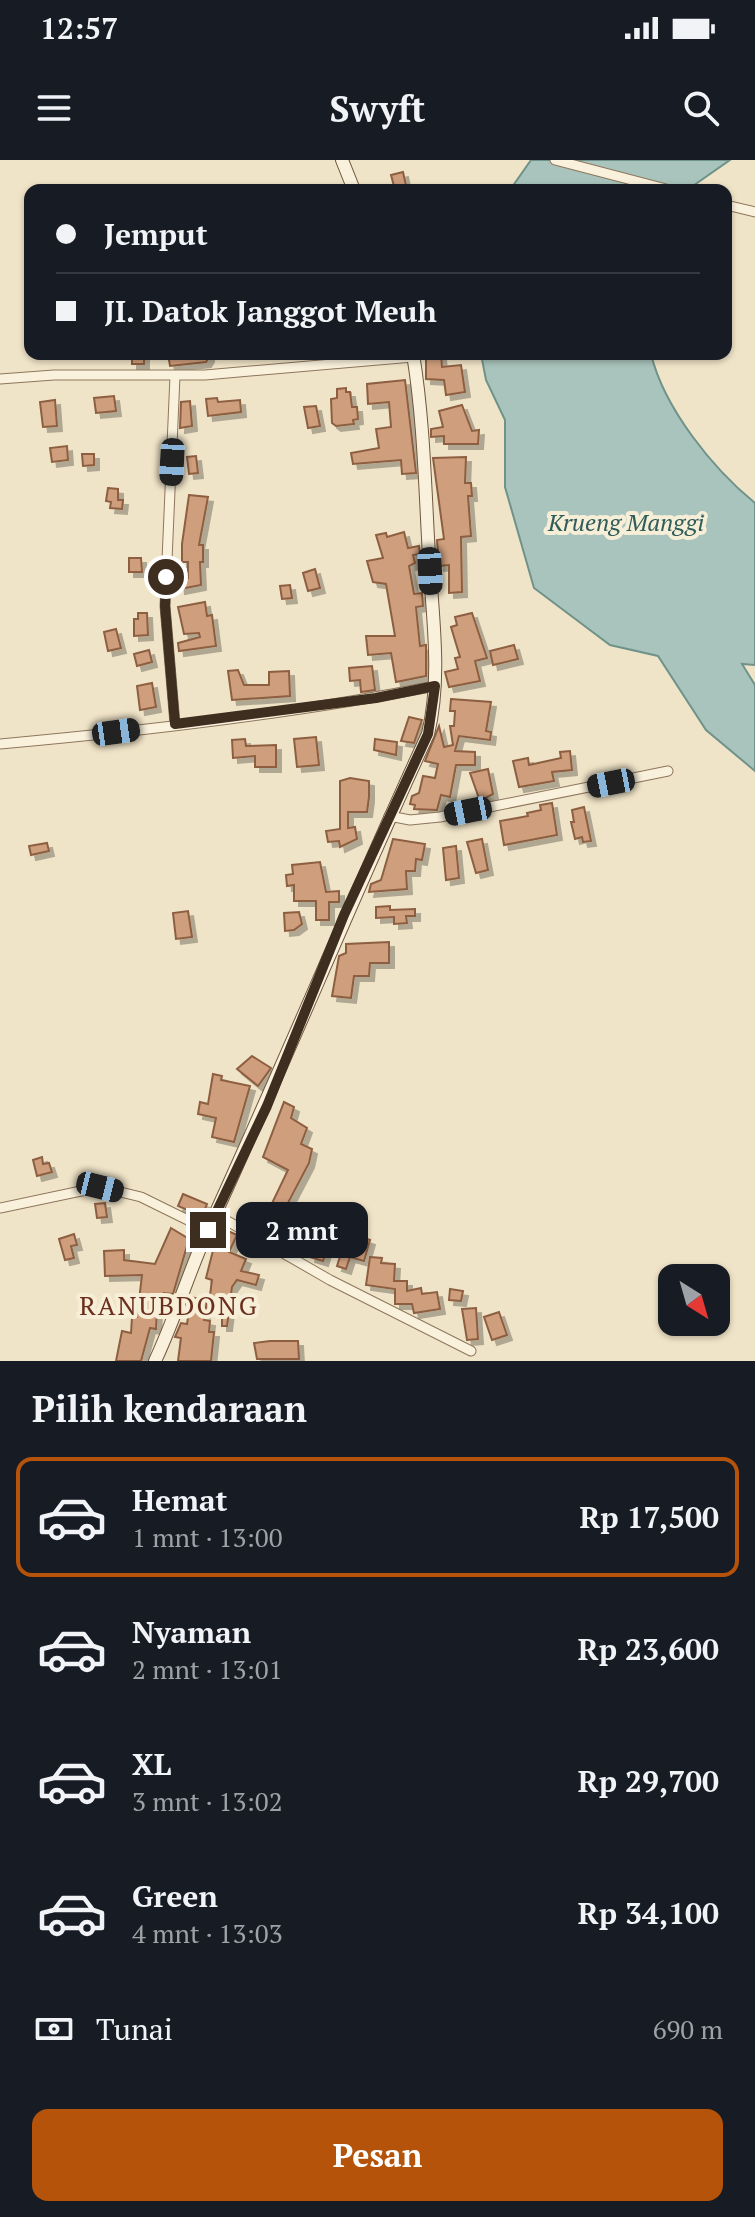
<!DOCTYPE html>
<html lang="id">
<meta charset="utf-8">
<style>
:root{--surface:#171b24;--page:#242831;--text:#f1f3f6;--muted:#9ea1a6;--line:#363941;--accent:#b45309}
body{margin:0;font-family:"PT Serif",serif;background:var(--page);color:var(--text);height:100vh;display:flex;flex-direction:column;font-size:30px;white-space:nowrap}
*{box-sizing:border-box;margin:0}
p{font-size:26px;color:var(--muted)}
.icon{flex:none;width:44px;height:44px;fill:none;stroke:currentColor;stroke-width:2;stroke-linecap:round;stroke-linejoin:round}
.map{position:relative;height:1201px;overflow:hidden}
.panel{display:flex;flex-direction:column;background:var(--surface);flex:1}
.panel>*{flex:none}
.hud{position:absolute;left:24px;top:24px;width:708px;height:176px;border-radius:16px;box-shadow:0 2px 6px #0004;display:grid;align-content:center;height:176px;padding:0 32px;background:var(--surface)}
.needle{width:52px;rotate:143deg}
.buttons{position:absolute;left:658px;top:1104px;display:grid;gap:16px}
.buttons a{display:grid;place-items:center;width:72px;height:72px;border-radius:16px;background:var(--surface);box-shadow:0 2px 6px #0004;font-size:40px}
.end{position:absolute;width:36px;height:36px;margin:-18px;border:10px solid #3d2e20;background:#fff;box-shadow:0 0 0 4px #fff}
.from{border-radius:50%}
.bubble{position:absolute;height:56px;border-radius:16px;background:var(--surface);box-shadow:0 2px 6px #0004;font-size:26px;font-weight:700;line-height:56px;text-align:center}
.car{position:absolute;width:24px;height:48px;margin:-24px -12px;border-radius:10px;box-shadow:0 0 6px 2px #0007;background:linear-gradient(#222 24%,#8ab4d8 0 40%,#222 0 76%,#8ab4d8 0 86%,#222 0)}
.hud b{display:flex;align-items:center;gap:28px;height:76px;font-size:30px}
.hud b+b{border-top:2px solid var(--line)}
.hud i{width:20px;height:20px;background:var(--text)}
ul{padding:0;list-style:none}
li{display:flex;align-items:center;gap:24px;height:120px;margin:0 16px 12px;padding:0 16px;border:4px solid transparent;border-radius:16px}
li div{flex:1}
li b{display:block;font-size:30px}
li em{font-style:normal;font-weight:700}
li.selected{border-color:var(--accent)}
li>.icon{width:72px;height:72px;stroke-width:1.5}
h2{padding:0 32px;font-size:36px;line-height:96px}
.pay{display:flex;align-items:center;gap:20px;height:88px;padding:0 32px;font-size:30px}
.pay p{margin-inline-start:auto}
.primary-button{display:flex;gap:16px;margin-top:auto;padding:16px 32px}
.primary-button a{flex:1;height:92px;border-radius:16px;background:var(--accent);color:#fff;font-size:32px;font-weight:700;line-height:92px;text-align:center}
.status{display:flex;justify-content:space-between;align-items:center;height:56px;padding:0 40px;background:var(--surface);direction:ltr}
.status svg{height:22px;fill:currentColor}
header{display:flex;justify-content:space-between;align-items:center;height:104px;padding:0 32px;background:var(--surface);font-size:36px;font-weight:700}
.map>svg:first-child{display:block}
.water{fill:#a9c4bc;stroke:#6f938a;stroke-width:2}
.building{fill:#cf9f7d;stroke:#8d5f41;stroke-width:2;filter:url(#shadow)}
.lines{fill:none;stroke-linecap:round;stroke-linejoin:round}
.street-casing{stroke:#8d765c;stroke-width:11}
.secondary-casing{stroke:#6f573f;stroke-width:14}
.street{stroke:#faf1dc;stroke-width:9}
.secondary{stroke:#faf1dc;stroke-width:12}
.route{stroke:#3d2e20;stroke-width:10}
.labels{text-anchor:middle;stroke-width:8;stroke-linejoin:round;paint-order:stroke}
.water-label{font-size:24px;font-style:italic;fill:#2f5d5a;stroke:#f7eed8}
.quarter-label{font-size:26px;letter-spacing:2px;fill:#6b2e1e;stroke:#f7eed8}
</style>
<div class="status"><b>12:57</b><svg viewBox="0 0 49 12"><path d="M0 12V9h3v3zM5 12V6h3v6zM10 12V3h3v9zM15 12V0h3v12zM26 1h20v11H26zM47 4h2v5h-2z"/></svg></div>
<header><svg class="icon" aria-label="menu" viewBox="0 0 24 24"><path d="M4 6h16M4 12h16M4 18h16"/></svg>Swyft<svg class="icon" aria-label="search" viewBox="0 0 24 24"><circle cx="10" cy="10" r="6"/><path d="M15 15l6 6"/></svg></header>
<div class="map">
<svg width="755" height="1201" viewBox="0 0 755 1201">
<defs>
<filter id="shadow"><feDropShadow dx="5" dy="5" stdDeviation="0" flood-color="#0004"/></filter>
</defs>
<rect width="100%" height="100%" fill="#f0e4c8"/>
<g class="water">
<path d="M531 0H730L687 30H510Z"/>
<path d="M481 194H651C664 248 713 309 755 343V505L742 504 755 525V611L706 570 658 496 610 485 534 428 505 327V260L486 220Z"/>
</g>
<g class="building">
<path d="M403 12 407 30H395L391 15Z"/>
<rect x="132" y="194" width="12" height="10"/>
<path d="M168 194H209V197L206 202 170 206Z"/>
<path d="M426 194H441L442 207 461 205 465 232 446 235 444 220 426 219Z"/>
<path d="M405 220 416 313 402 314 401 300 353 304 351 293 379 288 376 269 391 267 389 242 368 244 367 224Z"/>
<path d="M346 228V232H350L352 247H357L358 259 353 260 354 264 336 266 332 263 331 239 337 238V229Z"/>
<path d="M114 236 116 251 96 253 94 238Z"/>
<path d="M217 238 218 242 240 240 241 252 208 256 206 239Z"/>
<path d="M55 240 57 266 43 267 40 242Z"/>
<path d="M190 241 192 266 180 268 181 242Z"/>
<path d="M462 245 472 271 479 270 478 284H444V276L431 277V269L443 267 439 251Z"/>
<path d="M316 246 320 266 308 268 304 247Z"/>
<path d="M67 286 68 300 52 302 50 288Z"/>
<path d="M82 294H94V305L83 306Z"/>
<path d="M196 296 198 313 189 314 187 297Z"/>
<path d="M466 297 465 323H471L472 336H468L471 376 461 377 462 432 449 433V405L439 406 437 380 444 379 433 298Z"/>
<path d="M108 328 118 329V340H123L122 349 110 348 111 342 106 341Z"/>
<path d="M189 335 208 337 199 385H203V402H200L201 425 180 429 179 419 188 418V402H182V384Z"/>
<path d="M404 372 408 388 419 386 420 394 413 395 415 403 409 406 414 434 422 433 423 446 416 447 420 486 426 485V516L396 522 391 493 368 495 366 476H395L386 424 373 422 367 401 383 398 376 375 386 373 387 377Z"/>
<path d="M129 398H141L142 412H129Z"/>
<path d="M315 409 320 428 308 431 303 413Z"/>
<path d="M290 425 292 438 282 439 280 426Z"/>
<path d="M205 442 207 456 212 455 216 486 179 491 178 483 200 477 199 473 184 474 178 447Z"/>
<path d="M138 453H147L148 475 134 476V459H138Z"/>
<path d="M472 453 487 498 475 501 480 521 449 527 445 512 458 509 455 498 460 497 451 467 457 465 455 457Z"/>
<path d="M116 469 121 488 108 491 104 472Z"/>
<path d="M514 485 518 499 493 505 490 491Z"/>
<path d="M149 490 152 502 137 506 134 494Z"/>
<path d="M372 506 375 530 361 532 360 520 350 521 349 508Z"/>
<path d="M238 510 244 525H269V512L289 511 290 536 232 540 228 511Z"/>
<path d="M152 523 156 547 140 550 137 526Z"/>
<path d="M451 539 491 542 486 571 491 572 490 580 459 576 455 591 475 592V605H456L450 637 441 635 437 650 414 649 415 645 410 644 412 636 419 633 423 616 435 618 438 604 425 601 439 566 444 587 453 585 450 566H454L455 551H450Z"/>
<path d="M409 557 422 560 414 583 401 581Z"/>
<path d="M316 577 319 605 297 607 294 579Z"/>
<path d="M245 579 246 586 276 585V607H255V596L233 598 232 580Z"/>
<path d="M375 579 397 582 396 595 374 590Z"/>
<path d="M570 591 572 610 552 612 554 621 519 627 513 601 528 598 529 605 561 598 560 592Z"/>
<path d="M488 609 493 634 480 641 470 613Z"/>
<path d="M350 618 369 621V637L367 652H348V668L355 667 357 679 340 687 339 681 328 682 326 671 340 669V621Z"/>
<path d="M552 643 557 675 504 685 500 661 528 656 527 653 541 650 540 645Z"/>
<path d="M584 647 591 681 583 682 582 677 575 679 571 662H574L572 650Z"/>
<path d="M393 679 425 684 422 700 416 699 415 711H406L407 729 369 732 371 724 381 720Z"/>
<path d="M482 679 488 710 476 713 467 682Z"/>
<path d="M47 683 49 691 31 695 29 686Z"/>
<path d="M456 686 459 718 446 720 443 688Z"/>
<path d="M320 702 326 732 339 731V742H329V760H316V741H294V725L287 726 286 715 293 714 292 705Z"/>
<path d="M390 746V750L415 749V756H406L407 763 394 764V757L376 758V747Z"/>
<path d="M188 751 192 777 176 779 173 753Z"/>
<path d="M299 752 302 764 294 770 285 771 284 753Z"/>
<path d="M389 782V803H370L369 816H354L351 838 332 836 339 796 346 793V784Z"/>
<path d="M252 896 271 908 258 926 237 909Z"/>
<path d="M213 914 222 916 221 920 250 926 234 982 212 977 216 958 198 954 200 942 208 944Z"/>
<path d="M284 942 294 947 291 958 307 968 301 984 312 989 309 1003 270 1077 238 1058 243 1047 265 1058 288 1010 263 997Z"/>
<path d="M42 997 43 1004 49 1003 52 1012 37 1016 33 1000Z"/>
<path d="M183 1034 207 1044 202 1056 178 1046Z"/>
<path d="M105 1043 107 1057 97 1058 95 1044Z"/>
<path d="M302 1065 332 1073 323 1101 310 1097 313 1088 296 1083Z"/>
<path d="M219 1067 237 1075 229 1092 246 1099 241 1111 259 1115 256 1125 237 1120 232 1127 227 1166H222V1145L209 1143 212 1120 206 1118Z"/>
<path d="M171 1068 189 1079 173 1134 164 1133V1149H157L156 1169 150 1168 141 1201H116L122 1171 131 1173 132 1157H137L142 1115 105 1116 104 1091 124 1090V1100L155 1104Z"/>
<path d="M74 1074 77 1085 71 1086 74 1098 65 1100 59 1079Z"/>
<path d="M358 1076 370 1080 364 1101 350 1097 346 1109 337 1106 344 1084 355 1087Z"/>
<path d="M370 1097 382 1098 381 1103 395 1104 394 1121H407V1131L421 1128 422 1134 437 1132 440 1149 414 1153 412 1144H395V1129L366 1125Z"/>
<path d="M450 1129 463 1131 461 1141 449 1140Z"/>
<path d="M191 1137 207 1141 204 1160 210 1161 209 1172H214L211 1201H178L181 1178 175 1177 181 1163 187 1164Z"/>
<path d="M476 1148 478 1179 467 1180 462 1149Z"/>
<path d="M499 1152 507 1175 492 1180 484 1157Z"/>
<path d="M270 1181H298L299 1199H257L254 1183Z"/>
</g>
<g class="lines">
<defs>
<g id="street">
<path d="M555 0 670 30"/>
<path d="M726 45 755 52"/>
<path d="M0 219 54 215H205L413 197"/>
<path d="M175 564 165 446 175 216"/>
<path d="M0 584C145 571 292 554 435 526"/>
<path d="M389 656 410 660 440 657 668 611"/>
<path d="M0 1048 100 1027 141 1037 208 1070"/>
<path d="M217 1055 330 1120 471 1191"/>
</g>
<g id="secondary">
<path d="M342 0 354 30"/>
<path d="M155 1201C175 1159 188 1114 207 1072 283 907 352 739 428 574 442 516 432 455 429 396 425 329 424 261 413 194"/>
</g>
</defs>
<use href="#street" class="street-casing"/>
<use href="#secondary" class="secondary-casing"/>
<use href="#street" class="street"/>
<use href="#secondary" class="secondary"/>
</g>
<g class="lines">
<path class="route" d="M166 417 165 446 175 564 376 538 435 526 428 574 344 755 267 946 208 1070"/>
</g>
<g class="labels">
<g class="water-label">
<text x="626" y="371">Krueng Manggi</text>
</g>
<g class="quarter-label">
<text x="169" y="1155">RANUBDONG</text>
</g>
</g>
</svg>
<div class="buttons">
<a><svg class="needle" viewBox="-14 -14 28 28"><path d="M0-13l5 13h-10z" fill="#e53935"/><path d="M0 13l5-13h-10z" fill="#9ea1a6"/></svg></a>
</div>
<i class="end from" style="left:166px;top:417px"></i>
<i class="end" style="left:208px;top:1070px"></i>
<div class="bubble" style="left:236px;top:1042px;width:132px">2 mnt</div>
<i class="car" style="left:172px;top:302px;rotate:183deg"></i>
<i class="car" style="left:430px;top:411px;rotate:177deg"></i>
<i class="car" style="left:116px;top:572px;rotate:82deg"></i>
<i class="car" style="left:611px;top:623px;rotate:259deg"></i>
<i class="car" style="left:468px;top:651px;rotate:259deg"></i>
<i class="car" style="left:100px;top:1027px;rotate:104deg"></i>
<div class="hud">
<b><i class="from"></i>Jemput</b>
<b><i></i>JI. Datok Janggot Meuh</b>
</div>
</div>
<section class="panel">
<h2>Pilih kendaraan</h2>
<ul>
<li class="selected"><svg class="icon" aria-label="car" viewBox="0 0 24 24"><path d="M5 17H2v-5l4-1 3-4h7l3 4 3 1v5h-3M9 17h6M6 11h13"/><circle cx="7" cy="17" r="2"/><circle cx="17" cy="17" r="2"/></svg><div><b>Hemat</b><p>1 mnt · 13:00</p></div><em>Rp 17,500</em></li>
<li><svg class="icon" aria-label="car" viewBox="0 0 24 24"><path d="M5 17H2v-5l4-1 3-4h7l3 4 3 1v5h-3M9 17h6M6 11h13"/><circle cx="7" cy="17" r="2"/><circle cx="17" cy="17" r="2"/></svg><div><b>Nyaman</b><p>2 mnt · 13:01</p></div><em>Rp 23,600</em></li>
<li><svg class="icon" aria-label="car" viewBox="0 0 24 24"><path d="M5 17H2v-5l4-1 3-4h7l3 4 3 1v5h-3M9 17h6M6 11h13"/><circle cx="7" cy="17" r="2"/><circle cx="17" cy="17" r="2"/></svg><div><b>XL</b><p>3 mnt · 13:02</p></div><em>Rp 29,700</em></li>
<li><svg class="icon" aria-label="car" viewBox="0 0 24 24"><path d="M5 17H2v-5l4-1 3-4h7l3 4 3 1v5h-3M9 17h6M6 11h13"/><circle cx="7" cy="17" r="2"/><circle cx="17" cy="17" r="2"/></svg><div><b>Green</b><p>4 mnt · 13:03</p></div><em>Rp 34,100</em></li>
</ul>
<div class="pay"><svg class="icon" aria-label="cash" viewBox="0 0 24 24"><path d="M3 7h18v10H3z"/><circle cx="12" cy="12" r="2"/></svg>Tunai<p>690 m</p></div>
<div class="primary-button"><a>Pesan</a></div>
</section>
